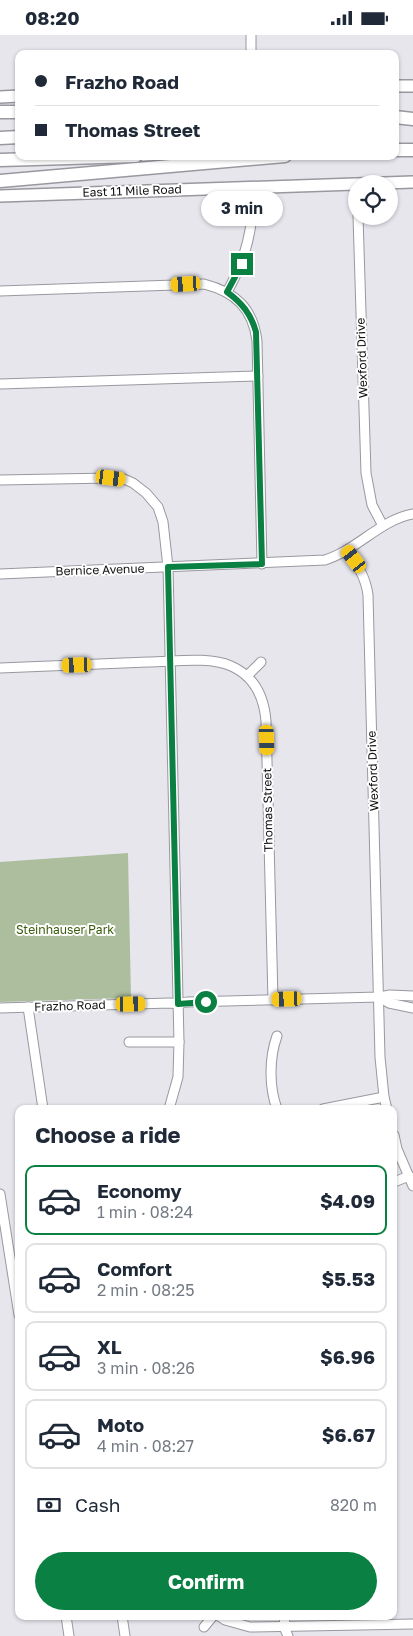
<!DOCTYPE html>
<meta charset="utf-8">
<style>
:root{--surface:#fff;--page:#f2f2f3;--text:#1f2937;--muted:#747a83;--line:#e0e1e3;--accent:#0b8043}
body{margin:0;font-family:"Golos Text",sans-serif;background:var(--page);color:var(--text);height:100vh;display:flex;flex-direction:column;font-size:19px;white-space:nowrap}
*{box-sizing:border-box;margin:0}
p{font-size:16px;color:var(--muted)}
.icon{flex:none;width:28px;height:28px;fill:none;stroke:currentColor;stroke-width:2;stroke-linecap:round;stroke-linejoin:round}
.map{position:relative;flex:1;overflow:hidden}
.sheet{position:absolute;left:15px;top:1070px;width:382px;height:515px;display:flex;flex-direction:column;background:var(--surface);border-radius:10px;box-shadow:0 1px 4px #0004}
.sheet>*{flex:none}
.top-card{position:absolute;left:15px;top:15px;width:384px;height:110px;border-radius:10px;box-shadow:0 1px 4px #0004;display:grid;align-content:center;height:110px;padding:0 20px;background:var(--surface)}
.tools{position:absolute;left:348px;top:140px;display:grid;gap:10px}
.tools a{display:grid;place-items:center;width:50px;height:50px;border-radius:50%;background:var(--surface);box-shadow:0 1px 4px #0004;font-size:25px}
.end{position:absolute;width:22px;height:22px;margin:-11px;border:6px solid #0b8043;background:#fff;box-shadow:0 0 0 2px #fff}
.from{border-radius:50%}
.bubble{position:absolute;height:35px;border-radius:18px;background:var(--surface);box-shadow:0 1px 4px #0004;font-size:16px;font-weight:700;line-height:35px;text-align:center}
.car{position:absolute;width:15px;height:30px;margin:-15px -8px;border-radius:6px;box-shadow:0 0 4px 1px #0007;background:linear-gradient(#f5c518 24%,#345 0 40%,#f5c518 0 76%,#345 0 86%,#f5c518 0)}
.top-card b{display:flex;align-items:center;gap:18px;height:48px;font-size:19px}
.top-card b+b{border-top:1px solid var(--line)}
.top-card i{width:12px;height:12px;background:var(--text)}
ul{padding:0;list-style:none}
li{display:flex;align-items:center;gap:15px;height:70px;margin:0 10px 8px;padding:0 10px;border:2px solid var(--line);border-radius:10px}
li div{flex:1}
li b{display:block;font-size:19px}
li em{font-style:normal;font-weight:700}
li.on{border-color:var(--accent)}
li>.icon{width:45px;height:45px;stroke-width:1.5}
h2{padding:0 20px;font-size:22px;line-height:60px}
.pay{display:flex;align-items:center;gap:12px;height:55px;padding:0 20px;font-size:19px}
.pay p{margin-inline-start:auto}
.button{display:flex;gap:10px;margin-top:auto;padding:10px 20px}
.button a{flex:1;height:58px;border-radius:30px;background:var(--accent);color:#fff;font-size:20px;font-weight:700;line-height:58px;text-align:center}
.status{display:flex;justify-content:space-between;align-items:center;height:35px;padding:0 25px;background:var(--surface);direction:ltr}
.status svg{height:14px;fill:currentColor}
.map>svg:first-child{display:block}
.green{fill:#adbe9e}
.lines{fill:none;stroke-linecap:round;stroke-linejoin:round}
.minor-casing{stroke:#99989f;stroke-width:11}
.major-casing{stroke:#99989f;stroke-width:14}
.highway-casing{stroke:#99989f;stroke-width:15}
.minor{stroke:#fff;stroke-width:9}
.major{stroke:#fff;stroke-width:11}
.highway{stroke:#fff;stroke-width:12}
.route{stroke:#0b8043;stroke-width:6}
.labels{text-anchor:middle;stroke-width:4;stroke-linejoin:round;paint-order:stroke}
.street-label{font-size:12px;fill:#121214;stroke:#fff}
.park-label{font-size:12px;fill:#3a5c0b;stroke:#fff}
</style>
<div class="status"><b>08:20</b><svg viewBox="0 0 49 12"><path d="M0 12V9h3v3zM5 12V6h3v6zM10 12V3h3v9zM15 12V0h3v12zM26 1h20v11H26zM47 4h2v5h-2z"/></svg></div>
<div class="map">
<svg width="413" height="1601" viewBox="0 0 413 1601">
<rect width="100%" height="100%" fill="#e7e6ed"/>
<path class="green" d="M128 818 131 963 0 967V827Z"/>
<g class="lines">
<defs>
<g id="minor">
<path d="M251 19V0"/>
<path d="M358 181 366 438 372 470 383 491"/>
<path d="M0 256 204 249C235 257 253 273 257 306L262 529"/>
<path d="M227 257C247 222 253 192 254 152"/>
<path d="M0 349 258 341"/>
<path d="M0 445 111 443 124 444 133 448 146 458 158 472 163 487 168 532 179 1007 178 1042 169 1074"/>
<path d="M347 515C357 529 366 543 368 560L380 1022 384 1062 387 1074"/>
<path d="M0 539 325 525C357 515 380 485 413 479"/>
<path d="M0 633C49 631 99 629 148 627 172 627 209 621 231 631 254 641 264 662 266 686L273 965"/>
<path d="M247 641 261 627"/>
<path d="M379 962 389 968 413 973"/>
<path d="M28 972 43 1074"/>
<path d="M0 973 170 968 178 969 187 967 379 962 390 960 413 961"/>
<path d="M129 1007H179"/>
<path d="M277 1074C269 1052 269 1023 277 1001"/>
<path d="M323 1074 384 1062"/>
<path d="M394 1100 397 1114 413 1151"/>
<path d="M394 1147 409 1141"/>
<path d="M0 1159 19 1280"/>
<path d="M66 1581 69 1601"/>
<path d="M122 1581 125 1601"/>
<path d="M219 1581 225 1585 250 1592 413 1589"/>
<path d="M285 1581 284 1592 288 1601"/>
<path d="M204 1592 213 1581"/>
</g>
<g id="major">
<path d="M395 51H413"/>
<path d="M0 62 19 61"/>
<path d="M0 161 413 147"/>
</g>
<g id="highway">
<path d="M0 77H19"/>
<path d="M395 82 413 84"/>
<path d="M0 103 19 102"/>
<path d="M395 115H413"/>
<path d="M0 125 136 121"/>
<path d="M0 146 285 121"/>
</g>
</defs>
<use href="#minor" class="minor-casing"/>
<use href="#major" class="major-casing"/>
<use href="#highway" class="highway-casing"/>
<use href="#minor" class="minor"/>
<use href="#major" class="major"/>
<use href="#highway" class="highway"/>
</g>
<g class="lines">
<path class="route" d="M206 967 178 969 168 532 262 529 256 297C251 279 242 268 227 257L242 229"/>
</g>
<g class="labels">
<g class="street-label">
<text transform="translate(132 156) rotate(-2)" y="4">East 11 Mile Road</text>
<text transform="translate(362 323) rotate(-92)" y="4">Wexford Drive</text>
<text transform="translate(100 535) rotate(-2)" y="4">Bernice Avenue</text>
<text transform="translate(373 736) rotate(-92)" y="4">Wexford Drive</text>
<text transform="translate(268 775) rotate(-91)" y="4">Thomas Street</text>
<text transform="translate(70 971) rotate(-2)" y="4">Frazho Road</text>
</g>
<g class="park-label">
<text x="65" y="899">Steinhauser Park</text>
</g>
</g>
</svg>
<div class="tools">
<a><svg class="icon" aria-label="locate" viewBox="0 0 24 24"><circle cx="12" cy="12" r="6"/><path d="M12 2v4M12 18v4M2 12h4M18 12h4"/></svg></a>
</div>
<i class="end from" style="left:206px;top:967px"></i>
<i class="end" style="left:242px;top:229px"></i>
<div class="bubble" style="left:201px;top:156px;width:82px">3 min</div>
<i class="car" style="left:186px;top:249px;rotate:267deg"></i>
<i class="car" style="left:111px;top:443px;rotate:97deg"></i>
<i class="car" style="left:354px;top:524px;rotate:323deg"></i>
<i class="car" style="left:77px;top:630px;rotate:268deg"></i>
<i class="car" style="left:267px;top:705px;rotate:178deg"></i>
<i class="car" style="left:287px;top:964px;rotate:268deg"></i>
<i class="car" style="left:131px;top:969px;rotate:89deg"></i>
<div class="top-card">
<b><i class="from"></i>Frazho Road</b>
<b><i></i>Thomas Street</b>
</div>
<section class="sheet">
<h2>Choose a ride</h2>
<ul>
<li class="on"><svg class="icon" aria-label="car" viewBox="0 0 24 24"><path d="M5 17H2v-5l4-1 3-4h7l3 4 3 1v5h-3M9 17h6M6 11h13"/><circle cx="7" cy="17" r="2"/><circle cx="17" cy="17" r="2"/></svg><div><b>Economy</b><p>1 min · 08:24</p></div><em>$4.09</em></li>
<li><svg class="icon" aria-label="car" viewBox="0 0 24 24"><path d="M5 17H2v-5l4-1 3-4h7l3 4 3 1v5h-3M9 17h6M6 11h13"/><circle cx="7" cy="17" r="2"/><circle cx="17" cy="17" r="2"/></svg><div><b>Comfort</b><p>2 min · 08:25</p></div><em>$5.53</em></li>
<li><svg class="icon" aria-label="car" viewBox="0 0 24 24"><path d="M5 17H2v-5l4-1 3-4h7l3 4 3 1v5h-3M9 17h6M6 11h13"/><circle cx="7" cy="17" r="2"/><circle cx="17" cy="17" r="2"/></svg><div><b>XL</b><p>3 min · 08:26</p></div><em>$6.96</em></li>
<li><svg class="icon" aria-label="car" viewBox="0 0 24 24"><path d="M5 17H2v-5l4-1 3-4h7l3 4 3 1v5h-3M9 17h6M6 11h13"/><circle cx="7" cy="17" r="2"/><circle cx="17" cy="17" r="2"/></svg><div><b>Moto</b><p>4 min · 08:27</p></div><em>$6.67</em></li>
</ul>
<div class="pay"><svg class="icon" aria-label="cash" viewBox="0 0 24 24"><path d="M3 7h18v10H3z"/><circle cx="12" cy="12" r="2"/></svg>Cash<p>820 m</p></div>
<div class="button"><a>Confirm</a></div>
</section>
</div>
